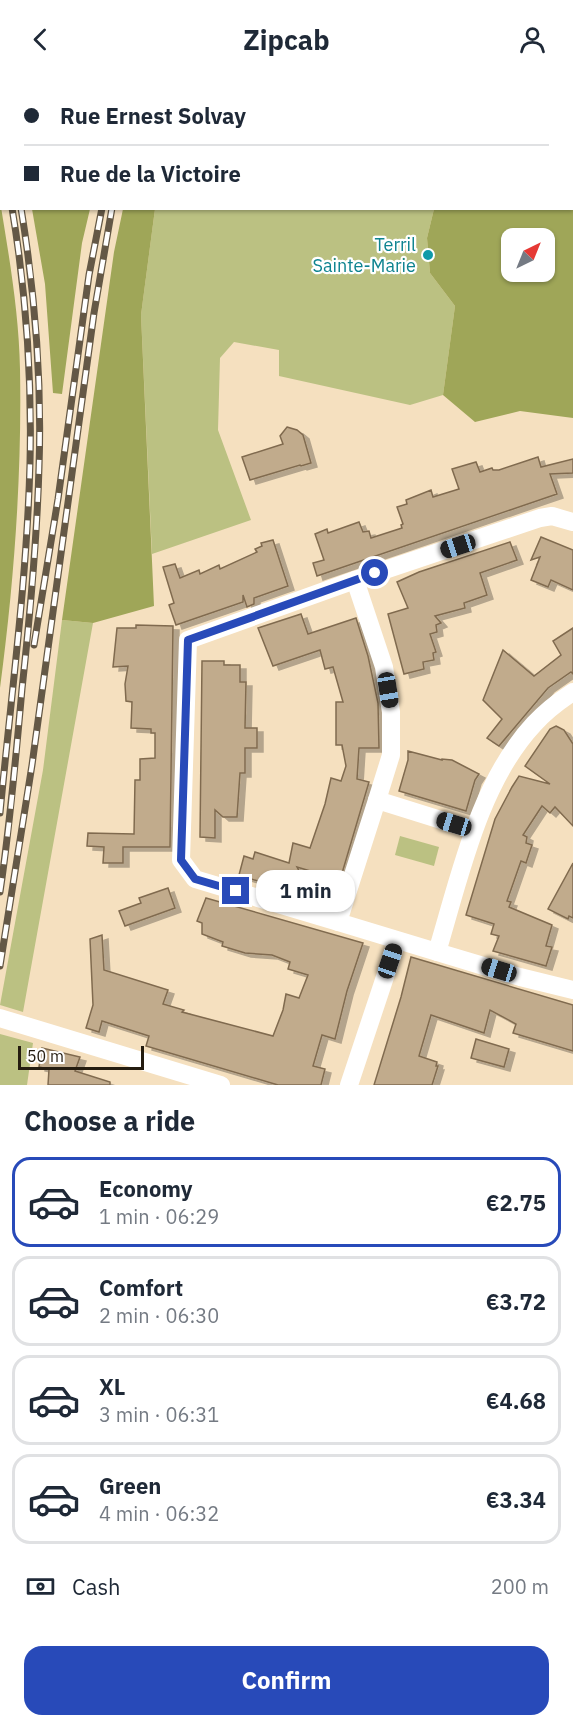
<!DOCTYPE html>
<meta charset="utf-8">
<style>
:root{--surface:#fff;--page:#f6f6f7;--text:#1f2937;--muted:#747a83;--line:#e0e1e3;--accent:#284ab9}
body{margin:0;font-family:"IBM Plex Sans",sans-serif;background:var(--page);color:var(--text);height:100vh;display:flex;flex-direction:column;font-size:22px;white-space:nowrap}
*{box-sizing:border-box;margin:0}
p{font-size:20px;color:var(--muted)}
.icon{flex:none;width:33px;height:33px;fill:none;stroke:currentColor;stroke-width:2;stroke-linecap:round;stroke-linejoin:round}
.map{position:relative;height:1007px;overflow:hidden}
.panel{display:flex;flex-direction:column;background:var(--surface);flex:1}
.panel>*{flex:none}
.hud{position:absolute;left:0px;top:0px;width:573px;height:132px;box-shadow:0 2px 4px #0004;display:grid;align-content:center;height:132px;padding:0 24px;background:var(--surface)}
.needle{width:39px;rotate:43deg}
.tools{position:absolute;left:501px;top:150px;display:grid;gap:12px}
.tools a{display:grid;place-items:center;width:54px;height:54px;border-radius:12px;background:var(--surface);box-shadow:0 2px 4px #0004;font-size:30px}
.scale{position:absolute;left:18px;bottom:15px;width:126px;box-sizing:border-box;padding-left:6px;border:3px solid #241c10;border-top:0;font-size:16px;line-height:21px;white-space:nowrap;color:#241c10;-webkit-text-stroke:4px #fff;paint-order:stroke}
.end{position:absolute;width:27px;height:27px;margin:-14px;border:8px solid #284ab9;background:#fff;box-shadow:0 0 0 3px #fff}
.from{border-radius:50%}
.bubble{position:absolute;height:42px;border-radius:18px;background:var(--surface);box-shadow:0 2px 4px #0004;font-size:20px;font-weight:700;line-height:42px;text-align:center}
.car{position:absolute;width:18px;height:36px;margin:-18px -9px;border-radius:8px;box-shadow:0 0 4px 2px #0007;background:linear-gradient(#222 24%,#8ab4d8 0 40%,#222 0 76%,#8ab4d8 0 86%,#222 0)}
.hud b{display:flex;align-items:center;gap:21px;height:57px;font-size:22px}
.hud b+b{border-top:2px solid var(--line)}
.hud i{width:15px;height:15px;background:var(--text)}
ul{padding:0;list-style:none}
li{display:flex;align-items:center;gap:18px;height:90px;margin:0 12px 9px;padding:0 12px;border:3px solid var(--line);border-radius:18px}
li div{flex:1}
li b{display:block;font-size:22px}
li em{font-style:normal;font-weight:700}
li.current{border-color:var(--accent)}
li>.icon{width:54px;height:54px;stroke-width:1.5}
h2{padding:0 24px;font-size:27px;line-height:72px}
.pay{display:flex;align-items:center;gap:15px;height:66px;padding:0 24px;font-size:22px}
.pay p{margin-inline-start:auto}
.primary-button{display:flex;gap:12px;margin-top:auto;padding:12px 24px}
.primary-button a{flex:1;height:69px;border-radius:18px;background:var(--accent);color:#fff;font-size:24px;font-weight:700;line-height:69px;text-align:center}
header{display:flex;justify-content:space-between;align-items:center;height:78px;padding:0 24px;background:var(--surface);font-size:27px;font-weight:700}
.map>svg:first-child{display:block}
.green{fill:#bbc182}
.forest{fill:#9fa658;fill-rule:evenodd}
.building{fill:#c1ab8c;stroke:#806b4f;stroke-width:1.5;filter:url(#shadow)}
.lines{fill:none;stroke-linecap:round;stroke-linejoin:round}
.street{stroke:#fff;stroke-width:18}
.rail-casing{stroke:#645846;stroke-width:7}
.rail{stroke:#fff;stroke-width:4.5;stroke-dasharray:14;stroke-linecap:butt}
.route{stroke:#284ab9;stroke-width:8}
.culture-dot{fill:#0f9aa8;stroke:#fff;stroke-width:2}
.labels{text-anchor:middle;stroke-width:4.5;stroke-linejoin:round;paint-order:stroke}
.culture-label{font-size:18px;fill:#0d838f;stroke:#fff;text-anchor:end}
</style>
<header><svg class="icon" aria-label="back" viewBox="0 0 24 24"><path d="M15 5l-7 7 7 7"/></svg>Zipcab<svg class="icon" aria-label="person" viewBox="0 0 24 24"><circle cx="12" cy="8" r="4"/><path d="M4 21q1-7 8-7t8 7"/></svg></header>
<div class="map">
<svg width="573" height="1007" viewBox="0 0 573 1007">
<defs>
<filter id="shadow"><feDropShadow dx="6" dy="4" stdDeviation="0" flood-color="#0004"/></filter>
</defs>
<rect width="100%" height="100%" fill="#f5e0bf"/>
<g class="green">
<path d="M155 131H434L427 160 430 195 455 228 443 317 410 327 279 298V272L234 264 220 280 218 352 251 442 152 476 141 237Z"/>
<path d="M62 542 93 545 23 934 0 927 43 692Z"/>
<path d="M400 758 439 769 434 788 395 777Z"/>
<path d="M0 956 33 965 27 1007H0Z"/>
</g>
<g class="forest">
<path d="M153 0H573V340L520 333 475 344 443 317 455 228 430 195 427 160 434 131 572 130V2L152 1ZM544 160V194H512V160Z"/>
<path d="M0 123C9 178 19 235 20 291 22 397 14 505 0 610Z"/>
<path d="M32 131H90L82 165 62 316 53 315 45 206Z"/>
<path d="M123 131H155L141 237 154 528 93 545 62 542 114 174Z"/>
</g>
<g class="building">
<path d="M287 349 297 352 303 357 311 385 301 388 300 387 250 402 242 379 283 366 280 358Z"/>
<path d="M538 379 541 389 573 381V395L550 396 557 416 317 498 313 485 324 482 315 456 327 451 328 455 359 444 363 454 369 453 371 460 402 450 401 447 403 446 397 429 407 426 406 422 431 412 433 419 459 411 452 391 476 384 480 394 492 390 493 392H499Z"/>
<path d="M541 459 573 472V512L551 502 548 509 531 502 540 479 531 482Z"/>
<path d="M273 462 288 508 254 520V526L247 529 243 517V524L176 547 169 527 174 525 163 489 175 486 180 500 199 492 200 496 219 487 220 491 257 474 255 471 262 468 261 465Z"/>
<path d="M510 464 517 482 480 495 487 517 464 525 465 530 435 538 441 545 436 547 437 554 430 556 436 574 433 575 434 582 423 584 424 591 404 596 388 536 408 530 397 504 419 494Z"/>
<path d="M301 536 308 556 356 540 368 578 378 625 379 670H359L357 701 369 704 340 802 297 789 314 821 239 797 244 778 253 781 255 774 289 785 293 765 310 770 325 726 331 700 341 703 346 688 342 667H336V624H343L333 589 325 591 320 572 273 588 258 550Z"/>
<path d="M136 547 173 548 170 769H123V785H103L104 769 87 768 88 755 134 756 135 702H140V681L155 680V655H151V651L131 650 132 624 126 623 125 606 128 588 113 589 117 550H136Z"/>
<path d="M573 550V596L571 594 548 610 499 668 487 660 502 641 483 622 503 572 534 598 561 577 553 563Z"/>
<path d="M202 583H224V587H240V604H246L245 650H257V670H245V695H240L237 739H223L215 732V760L200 759Z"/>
<path d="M556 648 564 652 573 666V748L555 729 550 735 542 728 523 757 527 759 526 765 532 767 526 785 521 783 507 823 511 824 509 829 552 847 546 868 552 869 546 888 493 873 499 858 491 856 494 846 466 837 495 741 512 709 519 698 550 706 525 688 550 651Z"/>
<path d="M408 673 442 682V681L452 682 479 696 475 702 466 733 399 713 408 682Z"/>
<path d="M573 785V840L569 838 568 841 548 831Z"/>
<path d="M168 810 175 830 125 848 119 833 141 825 139 820Z"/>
<path d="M206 820 363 865 347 913 335 961 322 957 313 988 325 991 321 1007H278L146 968 149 958 102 943 99 954 86 950 93 927 90 861 102 857 104 892 168 912 163 926 184 932 182 934 273 958 283 932 286 916 299 920 308 897 288 891 290 884 272 877 245 875 222 868 223 864 202 856V845L197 843Z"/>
<path d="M411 879 573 927V973L513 955 516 946 490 932 484 955 431 937 419 978 437 984 436 988H438L432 1007H374L401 919Z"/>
<path d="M476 961 509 971 504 989 471 980Z"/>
<path d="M42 970 80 979 75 993 110 1004V1007H48L49 991 39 989Z"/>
</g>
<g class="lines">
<g class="street">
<path d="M355 502 384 589 391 634V677L377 722"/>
<path d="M473 752 377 722 338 844 437 874C460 798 479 705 534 646 545 634 559 623 573 614"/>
<path d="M338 844 195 801 181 782 188 562 355 502 540 440 552 438 573 444"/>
<path d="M437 874 520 899 573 912"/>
<path d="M0 940 221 1007"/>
<path d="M349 1007 397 863"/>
</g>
<defs>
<g id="rail">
<path d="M134 2V0"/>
<path d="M143 2 144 0"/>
<path d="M0 27 2 33"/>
<path d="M0 70 2 77"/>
<path d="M34 567 58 421 89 197 102 130"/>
<path d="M0 735C11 618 27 502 30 385 32 300 26 214 12 130"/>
<path d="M0 814C10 747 16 679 22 611 30 537 37 463 39 389 42 302 35 216 21 130"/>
<path d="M0 888 32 687 94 235 112 130"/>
</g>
</defs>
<use href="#rail" class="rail-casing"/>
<use href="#rail" class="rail"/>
</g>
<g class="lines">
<path class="route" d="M236 813 195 801 181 782 188 562 375 495"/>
</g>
<circle class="culture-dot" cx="428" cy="177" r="6"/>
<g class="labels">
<g class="culture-label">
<text x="416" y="173">Terril<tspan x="416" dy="21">Sainte-Marie</tspan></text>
</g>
</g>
</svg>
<div class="tools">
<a><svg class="needle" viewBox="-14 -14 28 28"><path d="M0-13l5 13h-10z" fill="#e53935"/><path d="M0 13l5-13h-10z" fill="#747a83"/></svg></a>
</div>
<div class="scale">50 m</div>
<i class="end from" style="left:375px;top:495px"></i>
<i class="end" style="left:236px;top:813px"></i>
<div class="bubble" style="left:256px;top:792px;width:99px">1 min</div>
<i class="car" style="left:458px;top:468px;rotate:252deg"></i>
<i class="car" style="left:388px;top:612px;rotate:171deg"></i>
<i class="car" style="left:454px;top:746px;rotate:287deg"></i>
<i class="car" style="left:390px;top:883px;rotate:19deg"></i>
<i class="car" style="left:499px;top:892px;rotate:287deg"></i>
<div class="hud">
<b><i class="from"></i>Rue Ernest Solvay</b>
<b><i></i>Rue de la Victoire</b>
</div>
</div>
<section class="panel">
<h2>Choose a ride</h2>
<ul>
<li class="current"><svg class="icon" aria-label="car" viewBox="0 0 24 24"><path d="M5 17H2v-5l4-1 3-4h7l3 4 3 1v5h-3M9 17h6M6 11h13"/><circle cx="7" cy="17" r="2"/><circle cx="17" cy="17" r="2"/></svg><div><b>Economy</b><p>1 min · 06:29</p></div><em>€2.75</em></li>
<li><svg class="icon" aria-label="car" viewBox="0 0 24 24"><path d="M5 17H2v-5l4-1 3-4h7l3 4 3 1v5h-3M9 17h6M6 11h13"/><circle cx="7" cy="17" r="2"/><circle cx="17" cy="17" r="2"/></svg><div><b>Comfort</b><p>2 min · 06:30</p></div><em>€3.72</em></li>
<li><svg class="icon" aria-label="car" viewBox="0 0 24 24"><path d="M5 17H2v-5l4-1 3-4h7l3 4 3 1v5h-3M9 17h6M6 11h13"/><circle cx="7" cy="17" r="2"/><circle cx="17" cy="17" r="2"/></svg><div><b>XL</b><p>3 min · 06:31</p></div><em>€4.68</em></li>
<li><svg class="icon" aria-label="car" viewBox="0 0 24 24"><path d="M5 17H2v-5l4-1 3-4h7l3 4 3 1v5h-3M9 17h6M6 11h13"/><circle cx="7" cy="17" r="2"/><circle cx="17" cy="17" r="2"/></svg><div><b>Green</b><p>4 min · 06:32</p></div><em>€3.34</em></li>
</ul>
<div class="pay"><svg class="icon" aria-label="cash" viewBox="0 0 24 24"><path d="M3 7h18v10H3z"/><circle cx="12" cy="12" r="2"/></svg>Cash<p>200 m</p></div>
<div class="primary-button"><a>Confirm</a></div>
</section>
